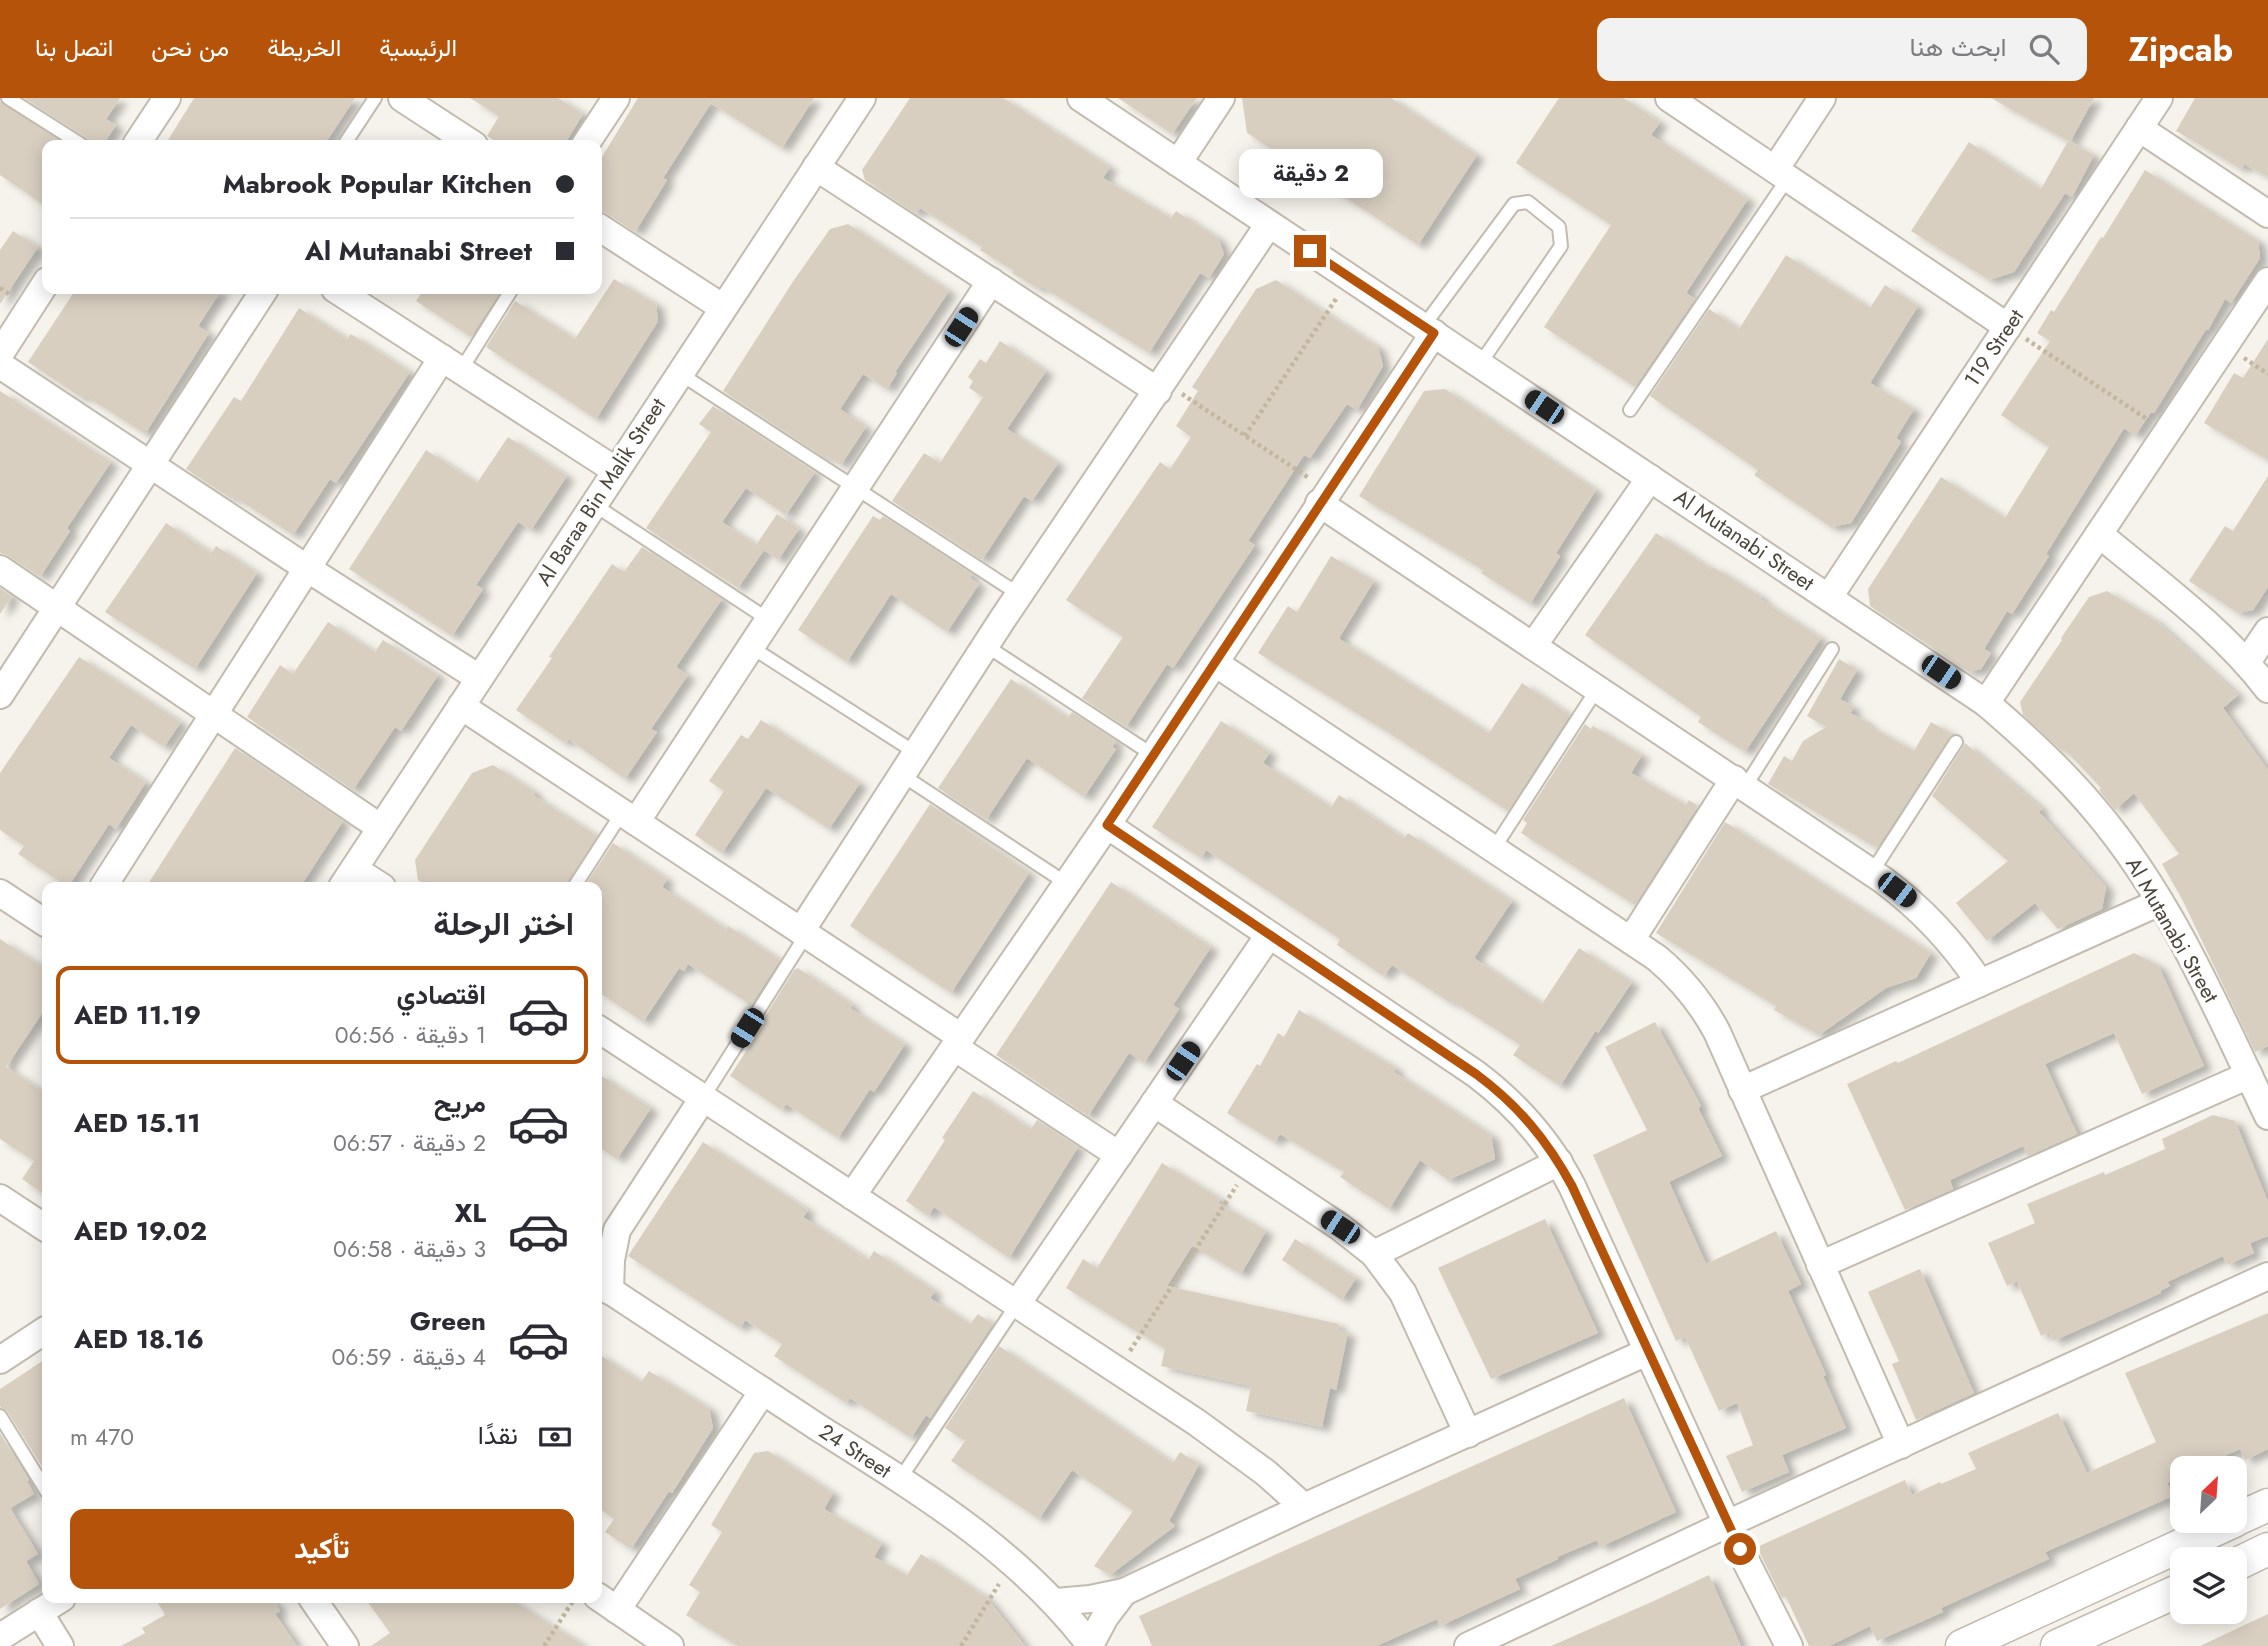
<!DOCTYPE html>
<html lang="ar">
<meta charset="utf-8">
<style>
:root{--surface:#fff;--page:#f2f2f3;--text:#2b2b33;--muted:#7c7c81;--line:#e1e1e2;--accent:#b45309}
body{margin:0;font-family:Jost,Vazirmatn,sans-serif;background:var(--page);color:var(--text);direction:rtl;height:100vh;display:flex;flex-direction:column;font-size:26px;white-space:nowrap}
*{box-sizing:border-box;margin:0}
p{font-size:23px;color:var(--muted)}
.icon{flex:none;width:38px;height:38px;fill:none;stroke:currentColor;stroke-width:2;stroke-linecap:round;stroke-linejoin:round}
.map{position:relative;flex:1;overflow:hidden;direction:ltr}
.side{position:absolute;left:42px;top:784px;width:560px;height:721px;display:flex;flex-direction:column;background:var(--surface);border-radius:14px;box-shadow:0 4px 18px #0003;direction:rtl}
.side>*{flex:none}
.guide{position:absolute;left:42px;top:42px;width:560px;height:154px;border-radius:14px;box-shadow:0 4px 18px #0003;direction:rtl;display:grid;align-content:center;height:154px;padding:0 28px;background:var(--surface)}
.needle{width:46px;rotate:25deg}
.fabs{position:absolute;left:2170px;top:1358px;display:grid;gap:14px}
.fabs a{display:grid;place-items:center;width:77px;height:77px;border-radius:14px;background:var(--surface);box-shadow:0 4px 18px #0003;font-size:35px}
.end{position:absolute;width:32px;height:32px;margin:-16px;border:9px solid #b45309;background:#fff;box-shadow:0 0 0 4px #fff}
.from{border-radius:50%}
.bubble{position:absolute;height:49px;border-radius:14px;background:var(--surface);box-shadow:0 4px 18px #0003;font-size:23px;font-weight:700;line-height:49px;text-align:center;direction:rtl}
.car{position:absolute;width:21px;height:42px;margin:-21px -10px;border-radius:9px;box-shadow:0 0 5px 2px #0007;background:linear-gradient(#222 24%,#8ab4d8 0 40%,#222 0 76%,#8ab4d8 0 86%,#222 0)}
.guide b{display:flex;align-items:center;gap:24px;height:66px;font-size:26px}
.guide b+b{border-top:2px solid var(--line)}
.guide i{width:18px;height:18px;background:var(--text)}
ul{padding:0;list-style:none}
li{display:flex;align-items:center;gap:21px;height:98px;margin:0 14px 10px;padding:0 14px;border:4px solid transparent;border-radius:14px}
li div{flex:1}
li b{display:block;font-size:26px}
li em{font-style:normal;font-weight:700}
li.on{border-color:var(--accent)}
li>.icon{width:63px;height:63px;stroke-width:1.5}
h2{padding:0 28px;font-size:32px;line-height:84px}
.pay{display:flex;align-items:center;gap:18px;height:77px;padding:0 28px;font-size:26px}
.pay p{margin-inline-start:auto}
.primary-button{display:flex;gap:14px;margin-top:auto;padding:14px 28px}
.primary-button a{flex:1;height:80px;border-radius:14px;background:var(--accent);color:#fff;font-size:28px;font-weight:700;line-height:80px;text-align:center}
header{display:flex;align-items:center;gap:42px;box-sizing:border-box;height:98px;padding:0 35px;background:var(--accent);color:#fff}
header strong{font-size:33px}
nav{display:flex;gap:38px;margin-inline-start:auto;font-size:24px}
.search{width:490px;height:63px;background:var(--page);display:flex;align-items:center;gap:18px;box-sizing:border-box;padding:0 24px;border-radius:14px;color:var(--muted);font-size:26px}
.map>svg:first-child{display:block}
.building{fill:#d8cfc1;filter:url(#shadow)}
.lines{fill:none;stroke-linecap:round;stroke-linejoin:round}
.service-casing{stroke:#c2bbae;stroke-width:16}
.minor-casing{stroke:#c2bbae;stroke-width:30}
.tertiary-casing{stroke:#c2bbae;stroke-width:35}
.path{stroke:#c4b79f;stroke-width:4.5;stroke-dasharray:3.5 3.5;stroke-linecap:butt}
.service{stroke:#fff;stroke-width:12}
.minor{stroke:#fff;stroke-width:26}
.tertiary{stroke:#fff;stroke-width:32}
.route{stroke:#b45309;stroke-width:9}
.labels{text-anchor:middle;stroke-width:7;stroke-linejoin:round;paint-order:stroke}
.street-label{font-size:21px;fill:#4b4439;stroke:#fff}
</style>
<header>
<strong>Zipcab</strong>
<div class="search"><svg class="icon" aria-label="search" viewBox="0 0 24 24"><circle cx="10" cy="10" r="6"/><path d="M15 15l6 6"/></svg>ابحث هنا</div>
<nav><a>الرئيسية</a><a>الخريطة</a><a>من نحن</a><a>اتصل بنا</a></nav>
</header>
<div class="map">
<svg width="2268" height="1548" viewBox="0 0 2268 1548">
<defs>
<filter id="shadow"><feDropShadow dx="8" dy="4.5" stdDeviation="3.5" flood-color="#0004"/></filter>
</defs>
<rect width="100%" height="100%" fill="#f6f3ec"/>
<g class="building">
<path d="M24 0H120L106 21 116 27 103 47H91L87 40Z"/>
<path d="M194 0H355L324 47H165Z"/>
<path d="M470 0H558L583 16 564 47H502L487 38 499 18Z"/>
<path d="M638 0H814L782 50 711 5 663 80 667 82 635 134 606 115 597 112V67Z"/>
<path d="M910 0H1003L1110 69 1103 80 1171 120 1176 113 1218 140 1224 156 1209 180 1200 175 1149 255 1041 188 1039 191 1012 175 1014 173 980 152 982 149 920 110 916 116 865 82 862 72Z"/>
<path d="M1118 0H1197L1172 36Z"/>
<path d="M1242 0H1391L1477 57 1418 147 1247 35Z"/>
<path d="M1559 0H1623L1660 24 1651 37 1748 101 1686 195 1695 201 1635 289 1544 229 1611 127 1516 65Z"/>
<path d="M1991 0H2094L2070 44Z"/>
<path d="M2195 0H2268V79L2244 66 2241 71 2176 33Z"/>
<path d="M0 3 66 47H47V109L0 77Z"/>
<path d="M2068 43 2094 57 2072 99 2065 95 2014 174 1989 182 1911 133 1969 44 2041 91Z"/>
<path d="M2145 72 2258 143 2260 160 2231 205 2225 201 2208 232 2206 231 2154 315 2151 314 2135 338 2124 330 2046 456 2049 458 2012 516 2007 513 1984 551 1991 555 1981 571 1969 574 1870 508 1868 491 1941 379 2005 420 2049 349 2001 317 2050 243 2037 235 2051 212 2054 214 2101 139 2103 140Z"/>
<path d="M848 126 949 193 895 274 897 275 887 291 863 276 840 311 866 329 841 367 827 358 825 360 723 293 794 182 830 131Z"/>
<path d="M13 133 38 149 0 206V152Z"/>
<path d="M1786 157 1870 210 1885 187 1918 208 1870 285 1914 311 1896 340 1901 344 1851 425 1831 429 1754 377 1758 372 1650 298 1709 211 1739 231Z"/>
<path d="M614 181 656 206 658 223 596 321 486 249 515 203 575 241Z"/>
<path d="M1276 182 1378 249 1383 268 1357 312 1347 306 1310 360 1304 357 1248 443 1255 447 1173 570 1167 566 1126 629 1082 600 1123 539 1066 502 1160 364 1170 371 1191 339 1176 328 1198 293 1192 289 1256 191Z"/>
<path d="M76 191H222L198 228 209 235 145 336 84 297 82 300 28 264Z"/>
<path d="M424 191H495L500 194 471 239 416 203Z"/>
<path d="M299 210 347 241 351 236 410 274 336 385 330 381 293 437 233 398 232 401 186 371 234 299 241 303Z"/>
<path d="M2268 241V362L2204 325 2234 275 2243 280Z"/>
<path d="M1000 243 1046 273 1007 331 1058 365 1032 403 1024 398 982 462 892 403 924 355 940 365 983 299 969 290 973 283 968 279 980 261 986 265Z"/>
<path d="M1445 291 1596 392 1556 455 1560 458 1530 506 1481 475 1483 472 1359 398 1424 293Z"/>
<path d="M0 293 111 364 67 430 70 433 40 479 9 458 0 455Z"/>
<path d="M713 308 815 374 786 417 746 390 722 424 756 447 777 416 799 431 778 462 764 452 738 490 646 430 711 334 699 326Z"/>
<path d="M508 339 567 378 531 432 518 424 476 487 483 491 452 538 349 471 426 352 477 385Z"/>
<path d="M2268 378V489L2253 512 2238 515 2189 483 2225 428 2233 433Z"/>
<path d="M873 418 880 422 883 418 972 476 970 480 979 486 947 534 891 496 847 564 798 532Z"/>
<path d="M166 425 211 455 216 448 257 475 195 571 105 514Z"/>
<path d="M1656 435 1712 471 1713 469 1762 499 1760 501 1821 540 1745 654 1698 624 1701 619 1585 537Z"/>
<path d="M642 449 722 501 676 569 688 577 651 631 657 634 625 681 568 641 565 645 516 612 552 560 549 559 612 466 624 474Z"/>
<path d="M1331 458 1374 483 1339 540 1341 542 1489 635 1522 585 1570 617 1508 713 1386 633 1258 555 1288 508 1297 514Z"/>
<path d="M0 490 12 498 0 516Z"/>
<path d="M2107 493 2155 522 2238 597 2223 610 2268 672V948L2255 954 2182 801 2162 766 2179 756 2134 695 2115 712 2099 692 2101 690 2065 652 2063 654 2023 617 2020 604 2062 542 2061 540 2089 499Z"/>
<path d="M328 524 375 554 383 542 438 577 401 633 395 629 353 692 247 619 280 567 293 576Z"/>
<path d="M79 559 181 624 164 649 131 627 109 660 146 684 116 731 109 726 68 789 18 756 24 748 0 732V675Z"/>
<path d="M1839 561 1857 572 1840 601 1854 609 1850 615 1867 624 1866 626 1914 653 1931 624 1952 636 1877 750 1768 686 1784 658 1792 663 1803 643 1826 629 1807 618Z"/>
<path d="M1011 581 1068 620 1072 614 1116 643 1112 649 1116 651 1084 699 1027 660 986 722 938 690Z"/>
<path d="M761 622 860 685 829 731 766 690 722 755 695 737 724 693 709 683 741 637 748 641Z"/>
<path d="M1221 623 1270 654 1263 665 1331 709 1339 697 1404 740 1408 735 1512 803 1474 860 1542 906 1579 850 1632 884 1598 935 1596 932 1560 988 1513 957 1520 947 1452 903 1451 905 1392 867 1384 878 1337 847 1340 841 1206 752 1201 760 1152 729Z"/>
<path d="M1585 626 1591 631 1593 628 1642 657 1631 675 1686 707 1689 702 1698 708 1635 807 1521 735 1527 725 1523 722Z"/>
<path d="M1965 645 2042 711 2039 714 2106 789 2102 811 2058 831 2035 805 1987 843 1956 805 2008 763 1932 698Z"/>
<path d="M235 650 343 723 300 789H146Z"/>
<path d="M493 667 535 694 533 697 597 738 565 789H429L418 782 415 762 472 675Z"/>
<path d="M930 706 1029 775 951 895 850 828Z"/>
<path d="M1725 724 1931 855 1916 880 1886 890 1819 937 1774 912 1776 908 1656 835Z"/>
<path d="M613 745 667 781 662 789 726 831 728 828 780 862 751 907 688 866 684 873 679 870 643 924 597 893V789H584Z"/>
<path d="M1111 784 1211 849 1173 907 1179 911 1144 965 1129 955 1088 1018 996 957Z"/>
<path d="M0 841 47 872V908L6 969 47 996V1098L22 1081 34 1063 0 1041Z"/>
<path d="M2134 855 2158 867 2204 968 2142 996 2114 935 2045 966 2077 1036 2028 1058 2023 1048 1950 1082 1953 1091 1905 1112 1847 986 1896 963 1898 965Z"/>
<path d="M798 870 853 907 850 910 905 946 874 994 870 991 838 1040 786 1006 782 1012 730 978 765 924 763 923 766 917 794 872Z"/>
<path d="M1299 912 1396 970 1394 974 1491 1037 1495 1061 1448 1082 1420 1062 1389 1111 1340 1079 1344 1074 1280 1036 1275 1044 1227 1015 1257 966 1260 968 1278 935 1284 939Z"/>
<path d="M1655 924 1701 1008 1698 1010 1722 1058 1669 1084 1706 1166 1776 1133 1801 1186 1788 1193 1826 1277 1823 1278 1846 1330 1782 1357 1789 1374 1742 1394 1726 1358 1753 1347 1737 1305 1719 1313 1685 1239 1676 1243 1593 1057 1647 1032 1605 949Z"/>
<path d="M597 975 651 1010 617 1061 597 1048Z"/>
<path d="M973 993 1031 1031 1037 1022 1078 1049 1009 1160 934 1109 928 1118 906 1103 945 1042 942 1040Z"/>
<path d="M2213 1017 2235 1023 2268 1104V1138L2250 1145 2254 1155 2227 1167 2223 1158 2167 1184 2170 1188 2160 1193 2161 1195 2053 1243 2049 1234 2041 1238 2017 1183 2007 1188 1988 1145 2035 1125 2027 1106 2104 1074 2105 1077 2165 1051 2162 1041Z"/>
<path d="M703 1044 808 1112 803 1119 868 1162 874 1153 935 1193 930 1200 970 1226 978 1216 993 1226 930 1320 926 1317 911 1340 850 1300 846 1305 774 1258 782 1246 745 1222 740 1230 628 1158Z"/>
<path d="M1162 1065 1221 1101 1218 1105 1266 1133 1241 1176 1192 1148 1167 1188 1339 1226 1338 1232 1348 1234 1336 1292 1330 1290 1322 1329 1246 1313 1251 1288 1161 1268 1165 1251 1066 1190 1083 1161 1097 1170Z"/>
<path d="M1545 1121 1598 1235 1491 1281 1438 1170Z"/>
<path d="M1295 1141 1356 1180 1342 1202 1282 1162Z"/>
<path d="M1920 1171 1974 1295 1916 1322 1892 1266 1899 1263 1868 1194Z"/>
<path d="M2268 1215V1351L2245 1362 2240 1351 2198 1370H2182V1378L2167 1385 2173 1398 2045 1454 2049 1461 1941 1510 1943 1514 1877 1543 1870 1528 1829 1548H1809L1786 1499 1782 1500 1757 1449 1905 1382 1912 1397 1940 1384 1941 1386 1976 1371 1968 1355 2058 1315 2087 1375 2156 1344 2125 1275Z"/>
<path d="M999 1248 1173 1365 1180 1354 1199 1366 1169 1423 1175 1428 1110 1477 1094 1468 1133 1413 1072 1372 1039 1421 951 1363 965 1343 945 1330Z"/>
<path d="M597 1255 641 1284 649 1273 709 1310 713 1330 672 1395 669 1393 631 1451 605 1434 614 1421 597 1409Z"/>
<path d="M47 1260V1370L44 1372 7 1313 0 1309V1291Z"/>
<path d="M1624 1300 1676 1414 1600 1449 1597 1442 1557 1459 1558 1461 1515 1481 1520 1491 1440 1528 1437 1521 1376 1548H1152L1139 1518Z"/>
<path d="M0 1335 29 1382 27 1383 34 1396 10 1410 38 1456 26 1463 39 1486 0 1511Z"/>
<path d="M768 1353 833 1395 824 1411 882 1445 874 1459 907 1477 921 1456 986 1499 1025 1548H738L686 1517 700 1494 689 1487 722 1434 711 1427 754 1355Z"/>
<path d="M1709 1477 1741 1548H1551L1656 1502Z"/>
<path d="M155 1500H272L280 1513 275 1516 297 1548H121L145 1535 142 1530 165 1517Z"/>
<path d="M365 1500H508L585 1548H371L390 1535Z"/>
<path d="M2268 1516V1548H2200Z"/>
</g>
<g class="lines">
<defs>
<g id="service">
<path d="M8 0 82 47"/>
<path d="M344 47 375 0"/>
<path d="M1423 229 1514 106 1528 104 1559 129 1561 148 1480 266"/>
<path d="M461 272 512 191"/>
<path d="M679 275 1020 497"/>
<path d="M1630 312 1788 80"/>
<path d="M593 406 769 522"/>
<path d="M985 547 1153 657"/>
<path d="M751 549 916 655"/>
<path d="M902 677 1066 785"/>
<path d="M1745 689 1832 551"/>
<path d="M1493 752 1597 591"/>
<path d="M1872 774 1956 644"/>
<path d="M574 789 622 715"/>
<path d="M703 1000 806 837"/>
<path d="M0 1318 47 1394"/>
<path d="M900 1381 1017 1206"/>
</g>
<g id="minor">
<path d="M402 0 474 47"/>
<path d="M1081 0 1986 605C2026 639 2063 673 2096 713 2172 803 2218 913 2268 1018"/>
<path d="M1669 0 2008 229"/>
<path d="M2139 30 2268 116"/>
<path d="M136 47 167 0"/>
<path d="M585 47 616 0"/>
<path d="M1178 65 1221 0"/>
<path d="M816 69 1158 293"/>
<path d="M1776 70 1822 0"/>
<path d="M597 128 722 209"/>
<path d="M335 191 615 372"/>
<path d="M0 256 47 183"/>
<path d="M0 267 308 471 479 580"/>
<path d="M1319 405 1883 782C1922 811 1953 844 1980 885"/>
<path d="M2099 436C2158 485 2221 530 2268 591"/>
<path d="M0 471 381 730"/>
<path d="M1829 499 2159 0"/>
<path d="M1533 548 1650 380"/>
<path d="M2247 564 2268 533"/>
<path d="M1215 565 1657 860C1683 882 1701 904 1717 934L1901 1347"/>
<path d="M0 597 265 191"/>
<path d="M1986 605 2268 183"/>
<path d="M461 608 961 939"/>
<path d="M636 724 991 183"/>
<path d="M1107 727 1476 976C1517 1007 1548 1042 1572 1088L1727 1426 1789 1548"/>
<path d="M354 771 382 789"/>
<path d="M103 789 442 260"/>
<path d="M342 789 862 0"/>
<path d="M0 795 47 826"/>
<path d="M801 833 1002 522 1269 126"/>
<path d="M1631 842 1734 681"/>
<path d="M597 930 1196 1324 1266 1375 1304 1409"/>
<path d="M954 949 1119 1057"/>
<path d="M1742 992 2160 804"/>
<path d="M1154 1005 1340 1129 1374 1156 1403 1195 1468 1336"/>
<path d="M852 1098 1107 727 1434 235"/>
<path d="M0 1100 47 1131"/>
<path d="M1374 1156 1559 1064"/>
<path d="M1820 1167 2249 977"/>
<path d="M597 1184C671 1233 745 1282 819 1330 920 1394 1018 1452 1091 1548"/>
<path d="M610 1193 611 1162 617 1132 703 1000"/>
<path d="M1017 1206 1269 837"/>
<path d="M0 1262 47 1231"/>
<path d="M597 1498 670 1548"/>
<path d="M312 1500 345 1548"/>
<path d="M1056 1504 1090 1501 1124 1494 1304 1409 1647 1254"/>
<path d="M617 1512 763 1293"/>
<path d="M39 1514 60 1548"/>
<path d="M0 1539 62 1500"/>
<path d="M1090 1547 1105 1519 1124 1494"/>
<path d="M1468 1548 1727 1426 2268 1178"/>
</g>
<g id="tertiary">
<path d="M2235 1422 2268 1407"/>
<path d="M2235 1467 2268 1451"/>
<path d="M1962 1548 2234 1423"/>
<path d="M2057 1548 2182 1491"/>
</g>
</defs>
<use href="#service" class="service-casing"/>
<use href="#minor" class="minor-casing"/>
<use href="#tertiary" class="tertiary-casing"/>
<g class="path">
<path d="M0 190 9 196"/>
<path d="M2026 241 2147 321"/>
<path d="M2244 260 2268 276"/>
<path d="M1182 296 1309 380"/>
<path d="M1245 338 1336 201"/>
<path d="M1130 1253 1237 1087"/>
<path d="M544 1548 573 1503"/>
<path d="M961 1548 999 1486"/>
</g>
<use href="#service" class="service"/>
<use href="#minor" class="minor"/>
<use href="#tertiary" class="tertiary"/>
</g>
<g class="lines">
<path class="route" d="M1310 153 1434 235 1107 727 1476 976C1518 1007 1547 1042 1572 1088L1740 1451"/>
</g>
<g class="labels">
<g class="street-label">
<text transform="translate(1994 250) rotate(-56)" y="7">119 Street</text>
<text transform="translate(601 394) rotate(-57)" y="7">Al Baraa Bin Malik Street</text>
<text transform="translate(1744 442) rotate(34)" y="7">Al Mutanabi Street</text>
<text transform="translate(2172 832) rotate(60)" y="7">Al Mutanabi Street</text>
<text transform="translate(855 1353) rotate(33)" y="7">24 Street</text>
</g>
</g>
</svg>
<div class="fabs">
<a><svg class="needle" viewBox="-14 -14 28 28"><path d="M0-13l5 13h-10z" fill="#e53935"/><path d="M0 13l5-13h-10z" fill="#7c7c81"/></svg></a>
<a><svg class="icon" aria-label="layers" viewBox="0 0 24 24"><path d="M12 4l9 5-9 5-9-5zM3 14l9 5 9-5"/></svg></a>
</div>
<i class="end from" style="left:1740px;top:1451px"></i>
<i class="end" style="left:1310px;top:153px"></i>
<div class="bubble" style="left:1239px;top:51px;width:144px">2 دقيقة</div>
<i class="car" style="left:961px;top:229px;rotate:33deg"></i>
<i class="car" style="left:1544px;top:309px;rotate:304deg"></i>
<i class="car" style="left:1941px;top:574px;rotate:124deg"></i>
<i class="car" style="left:1897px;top:792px;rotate:127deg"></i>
<i class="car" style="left:747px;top:930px;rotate:212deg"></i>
<i class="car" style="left:1183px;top:963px;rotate:34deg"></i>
<i class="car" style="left:1340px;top:1129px;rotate:303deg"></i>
<div class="guide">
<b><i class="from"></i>Mabrook Popular Kitchen</b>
<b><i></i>Al Mutanabi Street</b>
</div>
<section class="side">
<h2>اختر الرحلة</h2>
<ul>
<li class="on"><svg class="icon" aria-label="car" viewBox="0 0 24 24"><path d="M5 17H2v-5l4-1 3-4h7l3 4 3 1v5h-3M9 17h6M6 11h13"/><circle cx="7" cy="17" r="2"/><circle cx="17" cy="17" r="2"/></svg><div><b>اقتصادي</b><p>1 دقيقة · 06:56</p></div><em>AED 11.19</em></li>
<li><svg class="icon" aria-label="car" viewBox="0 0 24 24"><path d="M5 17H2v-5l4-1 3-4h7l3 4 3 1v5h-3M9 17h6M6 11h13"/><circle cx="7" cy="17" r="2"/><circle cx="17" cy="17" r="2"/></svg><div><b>مريح</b><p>2 دقيقة · 06:57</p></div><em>AED 15.11</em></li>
<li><svg class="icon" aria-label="car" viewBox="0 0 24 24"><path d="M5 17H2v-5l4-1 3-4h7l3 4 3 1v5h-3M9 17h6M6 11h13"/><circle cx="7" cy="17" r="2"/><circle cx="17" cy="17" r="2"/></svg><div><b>XL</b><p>3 دقيقة · 06:58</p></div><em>AED 19.02</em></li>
<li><svg class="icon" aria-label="car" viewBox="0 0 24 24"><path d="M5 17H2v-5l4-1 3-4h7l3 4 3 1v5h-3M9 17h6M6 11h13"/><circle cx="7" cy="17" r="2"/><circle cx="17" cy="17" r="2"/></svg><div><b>Green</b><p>4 دقيقة · 06:59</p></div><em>AED 18.16</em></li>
</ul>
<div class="pay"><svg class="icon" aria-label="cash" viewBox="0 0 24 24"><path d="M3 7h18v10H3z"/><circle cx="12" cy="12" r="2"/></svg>نقدًا<p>470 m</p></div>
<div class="primary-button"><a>تأكيد</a></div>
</section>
</div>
